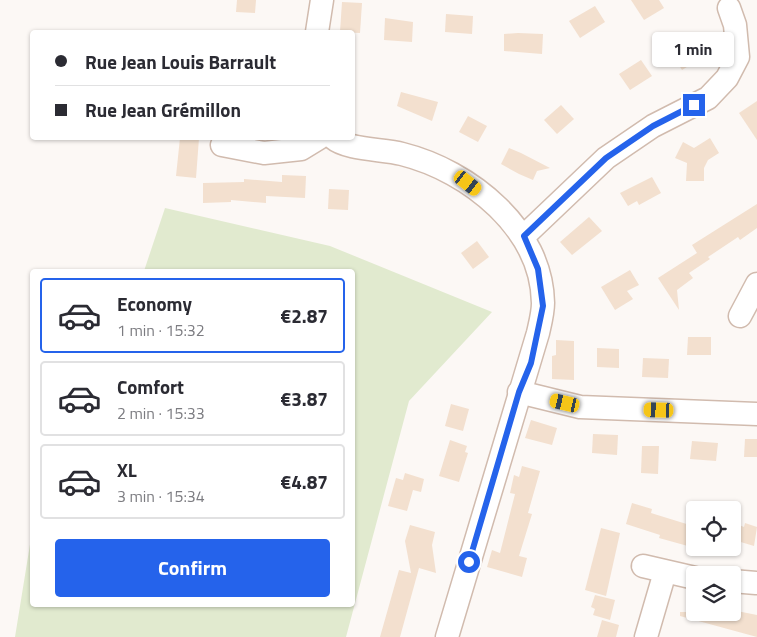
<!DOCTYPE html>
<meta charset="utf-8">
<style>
:root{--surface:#fff;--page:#f2f2f3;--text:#2b2b33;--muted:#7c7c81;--line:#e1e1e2;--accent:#2563eb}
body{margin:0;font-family:"Titillium Web",sans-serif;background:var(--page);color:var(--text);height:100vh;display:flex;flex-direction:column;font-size:19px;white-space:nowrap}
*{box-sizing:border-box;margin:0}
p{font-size:16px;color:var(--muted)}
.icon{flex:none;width:28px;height:28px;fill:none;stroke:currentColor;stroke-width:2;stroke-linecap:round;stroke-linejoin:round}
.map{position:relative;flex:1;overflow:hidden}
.panel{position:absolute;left:30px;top:269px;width:325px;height:338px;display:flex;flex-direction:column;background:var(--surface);border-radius:5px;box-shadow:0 1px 4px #0004}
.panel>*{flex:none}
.guide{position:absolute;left:30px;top:30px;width:325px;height:110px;border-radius:5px;box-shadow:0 1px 4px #0004;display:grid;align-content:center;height:110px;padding:0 25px;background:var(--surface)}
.controls{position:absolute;left:686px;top:501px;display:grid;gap:10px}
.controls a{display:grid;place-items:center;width:55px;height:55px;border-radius:5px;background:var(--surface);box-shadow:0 1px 4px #0004;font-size:25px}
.end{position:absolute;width:22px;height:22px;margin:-11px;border:6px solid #2563eb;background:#fff;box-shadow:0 0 0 2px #fff}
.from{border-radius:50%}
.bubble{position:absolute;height:35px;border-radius:5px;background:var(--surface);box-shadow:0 1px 4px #0004;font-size:16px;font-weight:700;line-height:35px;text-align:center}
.car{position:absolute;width:15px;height:30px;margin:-15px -8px;border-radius:6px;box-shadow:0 0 4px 1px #0007;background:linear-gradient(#f5c518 24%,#345 0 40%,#f5c518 0 76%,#345 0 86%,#f5c518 0)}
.guide b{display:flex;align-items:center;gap:18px;height:48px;font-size:19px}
.guide b+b{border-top:1px solid var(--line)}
.guide i{width:12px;height:12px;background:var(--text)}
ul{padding:9px 0 0;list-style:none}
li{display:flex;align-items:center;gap:15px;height:75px;margin:0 10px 8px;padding:0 15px;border:2px solid var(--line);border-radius:5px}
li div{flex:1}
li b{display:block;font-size:19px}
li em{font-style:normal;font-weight:700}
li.selected{border-color:var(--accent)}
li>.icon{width:45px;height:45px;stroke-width:1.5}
.cta{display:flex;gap:10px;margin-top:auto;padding:10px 25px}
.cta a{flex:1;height:58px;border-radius:5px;background:var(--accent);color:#fff;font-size:20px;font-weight:700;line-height:58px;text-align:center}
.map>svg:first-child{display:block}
.green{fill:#e1eacf}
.building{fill:#f3e0cf}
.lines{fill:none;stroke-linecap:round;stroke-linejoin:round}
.minor-casing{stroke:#d1bbae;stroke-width:25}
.minor{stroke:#fff;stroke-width:22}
.route{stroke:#2563eb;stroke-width:6}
</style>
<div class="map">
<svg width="757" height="637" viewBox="0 0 757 637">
<rect width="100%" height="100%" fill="#fcf8f5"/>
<path class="green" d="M165 208 330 246 492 312 409 401 346 637H15L32 532V604H352V271H144Z"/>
<g class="building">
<path d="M237 0H256L255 13 236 12Z"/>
<path d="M631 0H659L664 8 644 20Z"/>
<path d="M342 2 362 3 360 33 340 32Z"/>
<path d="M595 6 605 22 580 38 569 21Z"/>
<path d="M446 14 473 16 472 34 445 32Z"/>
<path d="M385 18 413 22 412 42 384 40Z"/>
<path d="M518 33 543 34 542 54 504 51V34Z"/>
<path d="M696 39 706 55 682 70 672 54Z"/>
<path d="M641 60 652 76 630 90 619 74Z"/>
<path d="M401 92 438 102 432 121 397 106Z"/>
<path d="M757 101V140L739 113Z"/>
<path d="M561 105 574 119 557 134 544 120Z"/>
<path d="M468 116 487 126 478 142 459 132Z"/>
<path d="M180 138H199L196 178 176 176Z"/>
<path d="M710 138 719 153 708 160 704 168V181H686L687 163 675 158 683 142 694 148Z"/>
<path d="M509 148 521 153 550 168 537 171 533 180 519 174 501 164Z"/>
<path d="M282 175 306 176 305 198 266 196V203L231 200V202L203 203V183L244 182V179L282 182Z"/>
<path d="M652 177 661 193 639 205 637 201 628 206 620 193Z"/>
<path d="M329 189 349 190 348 210 328 209Z"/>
<path d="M757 204V228L740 240 738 237 708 257 710 259 689 273 693 278 677 290 679 310 658 278 697 253 692 245Z"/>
<path d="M589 217 602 231 572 255 560 242Z"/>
<path d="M477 241 489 257 473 269 461 253Z"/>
<path d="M630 270 639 285 627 291 633 299 615 310 601 287Z"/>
<path d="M688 337H711V355H687Z"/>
<path d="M556 340 574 341V380L552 379V356L556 355Z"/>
<path d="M597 348 619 349V368L597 367Z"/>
<path d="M643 358 669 359 668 378 642 377Z"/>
<path d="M451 404 469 409 463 431 445 426Z"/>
<path d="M531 420 557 428 552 445 525 438Z"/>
<path d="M593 434 618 435 617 455 592 453Z"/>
<path d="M745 439H757V457H744Z"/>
<path d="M450 440 467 446 465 452 468 453 459 482 439 476Z"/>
<path d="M692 441 718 443 716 461 690 459Z"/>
<path d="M642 446H659L658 474 641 473Z"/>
<path d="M522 466 540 471 528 513 532 514 519 556 527 558 522 577 487 567 492 550 500 553 515 494 510 493 514 475 519 477Z"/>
<path d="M405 473 424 479 421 492 413 490 407 511 388 506 396 478 403 480Z"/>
<path d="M632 503 652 509 651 513 693 526 692 529 695 530V548L659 538 660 535 626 524Z"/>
<path d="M745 523 757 527 754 546 734 540 739 525 744 527Z"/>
<path d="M410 525 435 532 432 545 436 573 419 568 400 637H380L399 570 411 573 405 541Z"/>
<path d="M601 528 620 533 606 596 585 590Z"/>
<path d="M595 595 615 600 610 620 593 615 595 609 591 607Z"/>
<path d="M732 610 757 615V637L680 616V612H732Z"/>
<path d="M602 620 619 625 616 637H597Z"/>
</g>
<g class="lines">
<defs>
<g id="minor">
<path d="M317 32 322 0"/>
<path d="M333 138C347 150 383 149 402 154 470 171 542 229 543 303 543 313 540 324 538 333L447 637"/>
<path d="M222 145 264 153 301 149 319 138"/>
<path d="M524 236 606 158 653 126 708 98 727 78 738 57 735 25 729 8"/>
<path d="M740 316 757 284"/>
<path d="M519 392 580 407 757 414"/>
<path d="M643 566 695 578"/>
<path d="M732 581 756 583"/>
<path d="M646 637 665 572"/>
</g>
</defs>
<use href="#minor" class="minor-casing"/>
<use href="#minor" class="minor"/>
</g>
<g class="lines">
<path class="route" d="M469 562 519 392 531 363 543 306 538 269 524 236 606 158 653 126 694 105"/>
</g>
</svg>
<div class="controls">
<a><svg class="icon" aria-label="locate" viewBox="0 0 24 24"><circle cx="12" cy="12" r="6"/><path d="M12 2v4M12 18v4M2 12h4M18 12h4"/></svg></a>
<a><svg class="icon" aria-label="layers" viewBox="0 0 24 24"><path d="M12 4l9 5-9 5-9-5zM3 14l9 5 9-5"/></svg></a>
</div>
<i class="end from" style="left:469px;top:562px"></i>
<i class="end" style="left:694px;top:105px"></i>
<div class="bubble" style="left:652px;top:32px;width:82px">1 min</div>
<i class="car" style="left:468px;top:183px;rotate:128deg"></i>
<i class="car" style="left:565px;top:403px;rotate:283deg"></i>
<i class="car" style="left:659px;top:410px;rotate:272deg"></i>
<div class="guide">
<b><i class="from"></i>Rue Jean Louis Barrault</b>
<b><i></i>Rue Jean Grémillon</b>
</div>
<section class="panel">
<ul>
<li class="selected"><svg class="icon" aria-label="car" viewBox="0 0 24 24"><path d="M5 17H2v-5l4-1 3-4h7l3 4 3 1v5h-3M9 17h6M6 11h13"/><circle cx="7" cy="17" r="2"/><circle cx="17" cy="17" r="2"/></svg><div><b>Economy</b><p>1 min · 15:32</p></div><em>€2.87</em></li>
<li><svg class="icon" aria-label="car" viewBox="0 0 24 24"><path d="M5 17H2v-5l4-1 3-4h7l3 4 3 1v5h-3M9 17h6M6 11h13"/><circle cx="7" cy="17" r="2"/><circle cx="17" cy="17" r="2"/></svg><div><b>Comfort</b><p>2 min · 15:33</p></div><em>€3.87</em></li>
<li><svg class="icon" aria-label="car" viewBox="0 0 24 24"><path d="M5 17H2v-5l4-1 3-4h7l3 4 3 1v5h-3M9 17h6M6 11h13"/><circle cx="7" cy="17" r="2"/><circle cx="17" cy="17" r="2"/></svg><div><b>XL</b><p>3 min · 15:34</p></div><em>€4.87</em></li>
</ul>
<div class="cta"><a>Confirm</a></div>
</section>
</div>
